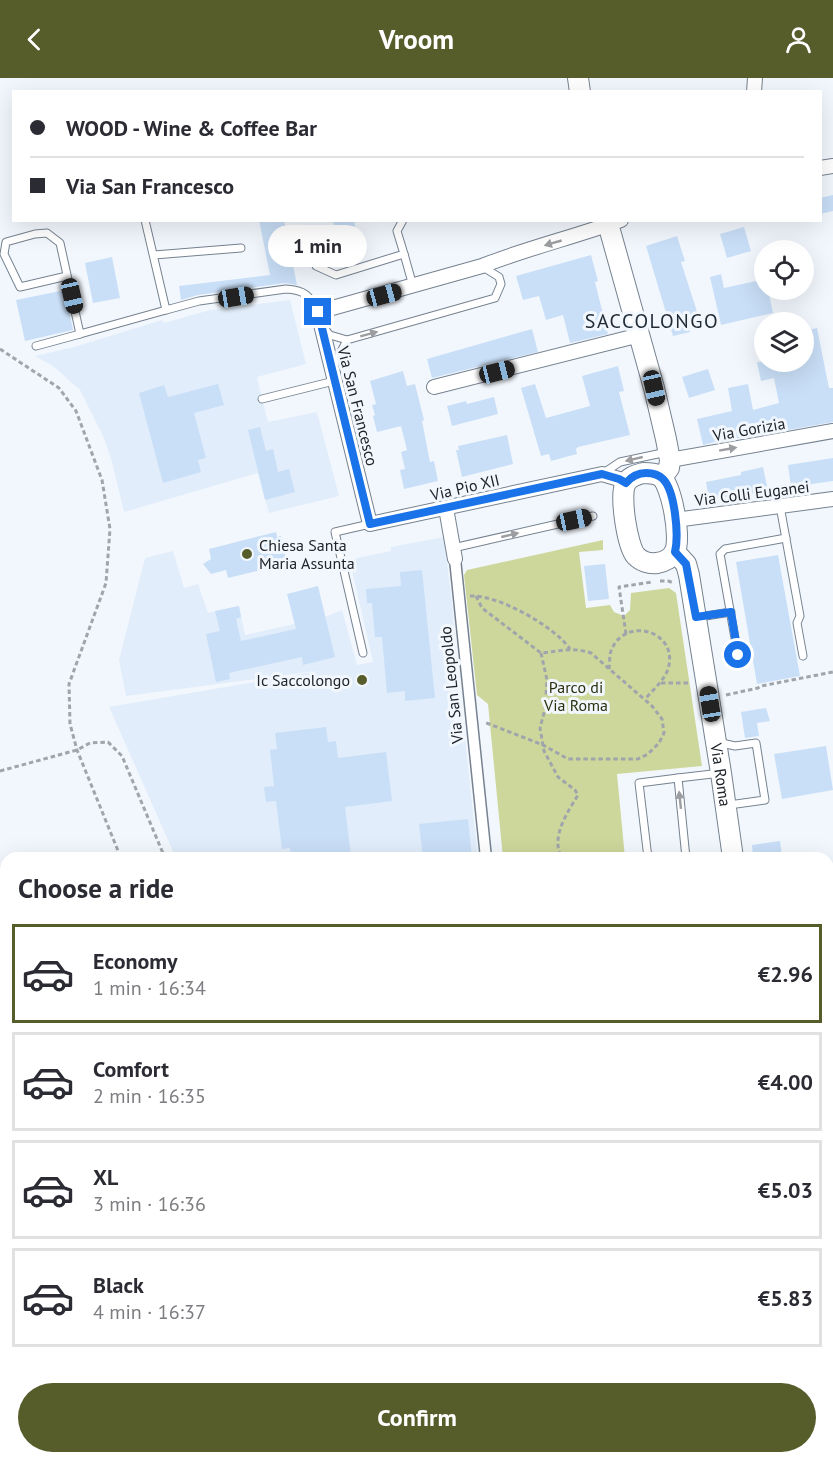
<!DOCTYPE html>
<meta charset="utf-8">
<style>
:root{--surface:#fff;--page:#f2f2f3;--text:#2b2b33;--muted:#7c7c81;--line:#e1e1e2;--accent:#565d2b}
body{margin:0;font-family:"PT Sans",sans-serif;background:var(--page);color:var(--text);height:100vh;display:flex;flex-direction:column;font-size:22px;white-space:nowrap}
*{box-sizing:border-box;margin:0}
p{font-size:20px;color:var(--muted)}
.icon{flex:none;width:33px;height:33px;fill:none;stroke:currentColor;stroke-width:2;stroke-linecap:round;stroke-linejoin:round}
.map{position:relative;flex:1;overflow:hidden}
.panel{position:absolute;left:0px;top:774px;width:834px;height:612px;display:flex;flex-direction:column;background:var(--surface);border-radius:18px 18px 0 0;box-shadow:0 6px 24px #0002}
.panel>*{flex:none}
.banner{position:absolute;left:12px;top:12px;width:810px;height:132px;border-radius:0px;box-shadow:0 6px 24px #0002;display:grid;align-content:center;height:132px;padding:0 18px;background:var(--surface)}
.controls{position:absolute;left:754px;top:162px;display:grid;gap:12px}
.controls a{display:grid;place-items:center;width:60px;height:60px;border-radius:50%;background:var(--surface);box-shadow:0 6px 24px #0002;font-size:30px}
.end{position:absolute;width:27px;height:27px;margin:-14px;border:8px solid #1a73e8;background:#fff;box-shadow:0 0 0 3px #fff}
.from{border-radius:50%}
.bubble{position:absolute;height:42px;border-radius:21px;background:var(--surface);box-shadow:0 6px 24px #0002;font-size:20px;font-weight:700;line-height:42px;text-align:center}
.car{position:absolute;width:18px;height:36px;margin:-18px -9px;border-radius:8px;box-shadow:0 0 4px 2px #0007;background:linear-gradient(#222 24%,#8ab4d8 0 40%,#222 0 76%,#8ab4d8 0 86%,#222 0)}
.banner b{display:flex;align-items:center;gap:21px;height:57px;font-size:22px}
.banner b+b{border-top:2px solid var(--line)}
.banner i{width:15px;height:15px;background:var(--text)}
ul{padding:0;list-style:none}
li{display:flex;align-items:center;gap:18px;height:99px;margin:0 12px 9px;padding:0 6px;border:3px solid var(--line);border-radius:0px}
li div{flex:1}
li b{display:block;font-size:22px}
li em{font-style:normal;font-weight:700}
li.active{border-color:var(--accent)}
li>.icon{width:54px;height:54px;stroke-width:1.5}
h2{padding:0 18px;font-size:27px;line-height:72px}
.action{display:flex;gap:12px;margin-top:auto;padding:12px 18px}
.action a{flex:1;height:69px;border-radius:36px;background:var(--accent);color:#fff;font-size:24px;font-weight:700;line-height:69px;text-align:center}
header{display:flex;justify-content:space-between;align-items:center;height:78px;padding:0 18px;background:var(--accent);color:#fff;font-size:27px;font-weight:700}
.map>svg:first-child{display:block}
.built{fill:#e1edfa}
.green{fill:#cdd79b}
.water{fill:#72aae4}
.building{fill:#c9dff7}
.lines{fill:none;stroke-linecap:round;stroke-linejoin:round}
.service-casing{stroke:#768290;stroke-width:9}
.pedestrian-casing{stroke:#768290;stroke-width:13}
.minor-casing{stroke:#768290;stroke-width:16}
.secondary-casing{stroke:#768290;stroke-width:22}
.path{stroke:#a0a5ab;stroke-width:3;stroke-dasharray:4.5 3;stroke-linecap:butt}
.service{stroke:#fff;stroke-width:7}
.pedestrian{stroke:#fff;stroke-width:10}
.minor{stroke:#fff;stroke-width:14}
.secondary{stroke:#fff;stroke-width:20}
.oneway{fill:#9b9da0}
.route{stroke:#1a73e8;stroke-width:8}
.poi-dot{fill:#565d2b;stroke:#f2f7fd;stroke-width:2}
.labels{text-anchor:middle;stroke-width:6;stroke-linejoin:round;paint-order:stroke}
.street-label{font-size:16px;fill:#20252b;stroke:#f2f7fd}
.poi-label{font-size:16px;fill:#20252b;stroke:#f2f7fd;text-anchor:start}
.park-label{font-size:16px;fill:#2c300e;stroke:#f2f7fd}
.quarter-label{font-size:20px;letter-spacing:1.5px;fill:#212c37;stroke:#f2f7fd}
</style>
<header><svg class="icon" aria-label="back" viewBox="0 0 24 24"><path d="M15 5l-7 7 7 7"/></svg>Vroom<svg class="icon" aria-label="person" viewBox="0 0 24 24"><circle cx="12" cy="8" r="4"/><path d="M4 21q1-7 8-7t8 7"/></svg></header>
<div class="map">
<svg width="833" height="1386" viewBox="0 0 833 1386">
<rect width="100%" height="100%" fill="#f2f7fd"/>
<g class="built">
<path d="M290 222 306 286 257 299 260 312 268 344 317 334 339 418 269 435 258 395 124 434 112 384 104 360 80 312 53 288 35 278 74 269 162 242 164 245 210 232Z"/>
<path d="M444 459 453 535 459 620 452 630 454 643 464 651 478 780H176L109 629 324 592 126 618 119 582 145 480 173 473 184 510 198 506 208 535 239 528 245 557 325 539 342 532 357 587 373 584 351 488 357 480 391 473V469Z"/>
</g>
<g class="green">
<path d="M603 462V472L579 474 586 530 610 527 614 534 624 538 630 532 631 515 669 510 676 515 702 688 617 696 625 780H503L488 626 477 617 464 497 467 492Z"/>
<path d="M828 1002H833V1132L828 1134Z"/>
</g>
<g class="water">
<path d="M0 969 6 978V1271L0 1247Z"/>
<path d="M47 1380H189L193 1386H50Z"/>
</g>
<g class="building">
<path d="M833 117V133L820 136V120Z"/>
<path d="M259 142H284L297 207 285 205 198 217 181 222 179 208 270 197Z"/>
<path d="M333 142H354L361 183 341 187Z"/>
<path d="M744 149 751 173 727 180 720 156Z"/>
<path d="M677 158 685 183 681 184 701 246 689 250 690 254 673 258 646 168Z"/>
<path d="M591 177 598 203 595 204 608 256 570 265 563 237 546 242 539 218 523 222 516 198Z"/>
<path d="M112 179 120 220 93 225 85 185Z"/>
<path d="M721 196 724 210 765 201V212H768L773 235 721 247 710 199Z"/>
<path d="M65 212 73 252 25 263 16 222Z"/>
<path d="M817 250 829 310H833V344L788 352 787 347 731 362 730 360 703 367 697 341 732 333 728 310 748 306 753 332 779 325 774 300 761 303 757 284H804V253Z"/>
<path d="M532 251 538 274 432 300 427 281Z"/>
<path d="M618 288 624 313 619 314 630 357 578 369 576 371 577 376 551 383 549 376 541 378 521 310 535 306 546 340 590 328 582 298Z"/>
<path d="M708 291 715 312 689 320 682 299Z"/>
<path d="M403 293 407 308 415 306 424 342 422 343 430 384 434 383 438 403 404 411 400 392 405 391 401 374 407 372 401 348 377 354 373 338 375 337 372 327 376 326 370 303Z"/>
<path d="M218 306 224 327 194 335 206 380 198 382 201 394 163 405 139 315 164 307 168 319Z"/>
<path d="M494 319 498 336 452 348 447 328 466 323 467 326Z"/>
<path d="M260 349 266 373 273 371 278 394 289 391 295 414 265 422 248 352Z"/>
<path d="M507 357 513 386 462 399 456 372H459L458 368Z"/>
<path d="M833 380V403L791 409 788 387Z"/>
<path d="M763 389 768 413 709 422 706 404 741 397V394Z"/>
<path d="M276 454 277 459 281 458 287 486 228 500 226 492 211 496 203 486 211 481 209 471Z"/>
<path d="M778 477 800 598 757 606 736 484Z"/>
<path d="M605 486 609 521 588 523 584 488Z"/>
<path d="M422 492 435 620 405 623V613L387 615 382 559H375L372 525H367L366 511 401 508 400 494Z"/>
<path d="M318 508 335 579 303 587 302 579 229 595 230 601 216 604 206 556 220 553 215 533 239 528 241 539 236 541 241 563 296 551 287 516Z"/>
<path d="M766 630 770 643 757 645 759 658 745 660 741 634Z"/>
<path d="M326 649 328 664 336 663 338 680 386 674 392 723 345 729 351 778 291 780 290 770 282 771 276 723 266 724 264 709 274 708 270 672 277 671 275 655Z"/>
<path d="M826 668 833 712 782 721 774 676Z"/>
<path d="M468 741 472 780H423L419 746Z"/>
<path d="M780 763 782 778 780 780H753L752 767Z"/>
</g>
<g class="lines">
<defs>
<g id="service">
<path d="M145 142 166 232 199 223 286 211C304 212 310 217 318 234"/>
<path d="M310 153 316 188 336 197 404 176 397 153 403 142"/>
<path d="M404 176 413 208"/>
<path d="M154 177 241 170"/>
<path d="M67 198 20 209 4 176 6 164 35 156 47 155 60 165 80 256 166 232"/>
<path d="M325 252 330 257 347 262"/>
<path d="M36 268 80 256"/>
<path d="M333 289 347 262 495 220 501 206 499 199 483 189"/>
<path d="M262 321 334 303"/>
<path d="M602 396 620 384 667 374"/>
<path d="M780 428 800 538 797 545 803 578"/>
<path d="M453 470 593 438"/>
<path d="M699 539 731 534"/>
<path d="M363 575 335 454 370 446"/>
<path d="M738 577 720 476 725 471 786 460"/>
<path d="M717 664 735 668 756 665 765 722 729 727"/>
<path d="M648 780 639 705 678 700"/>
<path d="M686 780 678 700 721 695"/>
<path d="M828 1300 833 1299"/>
</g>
<path id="pedestrian" d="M455 481 486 780"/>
<g id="minor">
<path d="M754 14 755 0"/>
<path d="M820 90 833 88"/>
<path d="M621 142C575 159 527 170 482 188L318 234 370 446 602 396 619 401 626 405"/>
<path d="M434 309 640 257"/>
<path d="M670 382 833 353"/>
<path d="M446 430 455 481"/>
<path d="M675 442 833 421"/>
<path d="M828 1155 833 1154"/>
<path d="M559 1380 561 1386"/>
</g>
<g id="secondary">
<path d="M578 0 580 14"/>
<path d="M607 142 654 310 666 361 670 382 669 390 662 399"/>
<path d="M643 395C650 395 656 395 661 399 672 408 681 460 675 473 672 480 664 484 657 485 649 486 641 483 636 478 627 468 620 419 625 407 628 399 636 397 643 395Z"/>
<path id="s1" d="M675 474 686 486 689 497 721 695 733 780"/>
<path d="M701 1380 702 1386"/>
</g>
</defs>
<use href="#service" class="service-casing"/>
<use href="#pedestrian" class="pedestrian-casing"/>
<use href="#minor" class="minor-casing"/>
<use href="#secondary" class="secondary-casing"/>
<g class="path">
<path d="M0 271 59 310 76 333 102 402 110 451 106 505 69 606 70 646 77 672 121 780"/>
<path d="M660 503H668L674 505"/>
<path d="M470 518C497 516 554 548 570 571"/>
<path d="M476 518 482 530 541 575C560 573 573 569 591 575L652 628 662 641 664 655 659 665 648 676 638 681H568L543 667 484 644"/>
<path d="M626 556 619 509 652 504"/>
<path d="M541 575 547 602 545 631 540 650 544 673 558 699 575 712 578 717C567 735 550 760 562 780"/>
<path d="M609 591C610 586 609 578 611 573 624 538 676 552 669 587 667 600 653 612 645 621"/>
<path d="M661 605H690"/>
<path d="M726 617 758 610 761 608 833 594"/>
<path d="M0 693 77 672 90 665 108 664 122 678 165 780"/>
<path d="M828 1262 833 1261"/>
<path d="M314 1386V1380"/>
</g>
<use href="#service" class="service"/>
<use href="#pedestrian" class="pedestrian"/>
<use href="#minor" class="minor"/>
<use href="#secondary" class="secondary"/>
</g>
<defs><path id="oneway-solid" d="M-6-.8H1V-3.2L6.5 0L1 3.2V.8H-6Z" transform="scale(1.5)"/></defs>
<g class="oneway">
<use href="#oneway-solid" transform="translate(553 165) rotate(164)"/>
<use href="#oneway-solid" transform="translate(369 256) rotate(-15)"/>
<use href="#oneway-solid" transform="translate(728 371) rotate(-10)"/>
<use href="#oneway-solid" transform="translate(634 381) rotate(167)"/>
<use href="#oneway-solid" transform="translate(510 457) rotate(-13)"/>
<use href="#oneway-solid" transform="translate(680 722) rotate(-96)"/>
</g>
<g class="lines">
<path class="route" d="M318 234 370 446 602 396 619 401 626 405C631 399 637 395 646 395 653 395 658 396 663 401 675 413 679 457 675 474L686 486 696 539 731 534 738 577"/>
</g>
<g class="poi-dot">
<circle cx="247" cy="476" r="6"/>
<circle cx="362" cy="602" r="6"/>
</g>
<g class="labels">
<g class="street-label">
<text transform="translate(358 328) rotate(76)" y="6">Via San Francesco</text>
<text transform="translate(749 351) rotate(-10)" y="6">Via Gorizia</text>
<text transform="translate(465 409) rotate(-13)" y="6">Via Pio XII</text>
<text transform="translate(752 415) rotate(-7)" y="6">Via Colli Euganei</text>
<text transform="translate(451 607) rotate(-96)" y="6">Via San Leopoldo</text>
<text dy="6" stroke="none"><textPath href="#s1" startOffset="230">Via Roma</textPath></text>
</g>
<g class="poi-label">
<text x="259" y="473">Chiesa Santa<tspan x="259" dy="18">Maria Assunta</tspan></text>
<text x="350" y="608" text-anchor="end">Ic Saccolongo</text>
</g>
<g class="park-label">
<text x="576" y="615">Parco di<tspan x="576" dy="18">Via Roma</tspan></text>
</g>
<g class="quarter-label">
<text x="652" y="250">SACCOLONGO</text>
</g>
</g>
</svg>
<div class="controls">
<a><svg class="icon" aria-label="locate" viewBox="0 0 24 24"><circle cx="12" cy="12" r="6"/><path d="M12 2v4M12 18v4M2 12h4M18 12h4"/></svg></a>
<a><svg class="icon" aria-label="layers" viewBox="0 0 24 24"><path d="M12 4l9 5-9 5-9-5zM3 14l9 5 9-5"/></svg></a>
</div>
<i class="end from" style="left:738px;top:577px"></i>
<i class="end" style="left:318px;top:234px"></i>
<div class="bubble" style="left:268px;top:147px;width:99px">1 min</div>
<i class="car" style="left:384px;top:217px;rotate:75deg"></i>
<i class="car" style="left:72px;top:218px;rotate:167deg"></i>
<i class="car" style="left:236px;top:219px;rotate:81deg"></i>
<i class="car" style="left:497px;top:294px;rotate:76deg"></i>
<i class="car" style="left:654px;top:310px;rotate:167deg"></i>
<i class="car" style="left:574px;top:442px;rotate:78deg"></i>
<i class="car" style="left:710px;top:626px;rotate:351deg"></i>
<div class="banner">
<b><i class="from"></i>WOOD - Wine &amp; Coffee Bar</b>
<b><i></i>Via San Francesco</b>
</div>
<section class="panel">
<h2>Choose a ride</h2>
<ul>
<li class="active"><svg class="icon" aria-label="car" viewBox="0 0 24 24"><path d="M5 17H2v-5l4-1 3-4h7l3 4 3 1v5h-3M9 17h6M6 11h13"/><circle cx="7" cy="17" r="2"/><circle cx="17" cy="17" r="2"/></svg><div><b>Economy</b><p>1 min · 16:34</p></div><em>€2.96</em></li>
<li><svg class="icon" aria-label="car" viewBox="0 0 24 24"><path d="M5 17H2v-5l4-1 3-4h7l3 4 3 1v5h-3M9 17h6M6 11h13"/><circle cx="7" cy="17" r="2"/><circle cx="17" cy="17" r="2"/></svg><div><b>Comfort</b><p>2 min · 16:35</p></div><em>€4.00</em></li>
<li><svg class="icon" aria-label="car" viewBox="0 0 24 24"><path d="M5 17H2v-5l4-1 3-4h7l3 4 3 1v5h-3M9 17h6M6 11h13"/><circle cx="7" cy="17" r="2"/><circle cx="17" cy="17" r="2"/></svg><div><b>XL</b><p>3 min · 16:36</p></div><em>€5.03</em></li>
<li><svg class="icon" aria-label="car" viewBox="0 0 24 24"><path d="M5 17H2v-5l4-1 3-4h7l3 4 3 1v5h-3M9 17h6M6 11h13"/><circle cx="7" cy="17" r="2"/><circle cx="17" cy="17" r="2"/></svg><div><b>Black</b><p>4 min · 16:37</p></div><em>€5.83</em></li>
</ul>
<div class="action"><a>Confirm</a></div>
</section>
</div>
